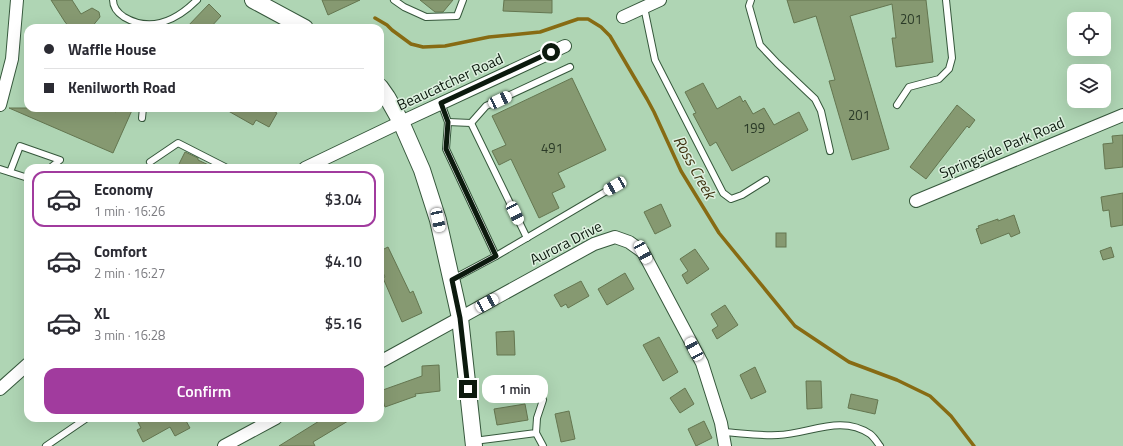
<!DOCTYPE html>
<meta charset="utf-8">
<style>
:root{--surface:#fff;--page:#f2f2f3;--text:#2b2b33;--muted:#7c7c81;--line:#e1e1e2;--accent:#a13b9e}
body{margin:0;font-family:"Titillium Web",sans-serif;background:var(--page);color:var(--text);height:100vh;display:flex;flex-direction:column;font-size:15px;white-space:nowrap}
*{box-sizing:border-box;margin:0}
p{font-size:13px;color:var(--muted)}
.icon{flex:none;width:22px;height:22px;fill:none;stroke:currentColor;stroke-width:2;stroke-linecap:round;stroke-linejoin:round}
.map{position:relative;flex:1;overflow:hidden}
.details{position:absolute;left:24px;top:164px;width:360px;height:258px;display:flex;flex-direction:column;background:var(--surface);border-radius:12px;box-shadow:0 4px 16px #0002}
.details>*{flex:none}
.top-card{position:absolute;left:24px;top:24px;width:360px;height:88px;border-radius:12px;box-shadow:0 4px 16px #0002;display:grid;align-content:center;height:88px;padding:0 20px;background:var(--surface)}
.buttons{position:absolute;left:1067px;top:12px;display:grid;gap:8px}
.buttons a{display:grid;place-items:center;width:44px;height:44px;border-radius:8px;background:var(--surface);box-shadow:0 4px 16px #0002;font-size:20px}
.end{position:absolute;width:18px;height:18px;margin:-9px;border:5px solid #0c1a0e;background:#fff;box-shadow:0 0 0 2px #fff}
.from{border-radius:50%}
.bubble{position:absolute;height:28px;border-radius:12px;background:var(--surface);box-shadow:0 4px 16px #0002;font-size:13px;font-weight:600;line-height:28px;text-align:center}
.car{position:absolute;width:12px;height:24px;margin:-12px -6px;border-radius:5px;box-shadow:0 0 3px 1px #0007;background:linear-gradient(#fff 24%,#345 0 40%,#fff 0 76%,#345 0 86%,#fff 0)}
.top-card b{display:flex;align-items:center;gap:14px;height:38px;font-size:15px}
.top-card b+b{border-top:1px solid var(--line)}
.top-card i{width:10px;height:10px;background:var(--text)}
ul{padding:7px 0 0;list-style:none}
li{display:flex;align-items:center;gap:12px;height:56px;margin:0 8px 6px;padding:0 12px;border:2px solid transparent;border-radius:12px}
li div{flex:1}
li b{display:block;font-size:15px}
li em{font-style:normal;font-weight:600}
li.current{border-color:var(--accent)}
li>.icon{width:36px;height:36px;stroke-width:1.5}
.button{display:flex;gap:8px;margin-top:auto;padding:8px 20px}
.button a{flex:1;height:46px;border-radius:12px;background:var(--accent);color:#fff;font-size:16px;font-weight:600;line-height:46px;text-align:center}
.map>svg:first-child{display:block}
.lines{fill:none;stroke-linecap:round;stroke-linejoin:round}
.stream{stroke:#876b13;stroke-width:3.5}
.building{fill:#869971;stroke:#647650}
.service-casing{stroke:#36583c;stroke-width:8}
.minor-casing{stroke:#36583c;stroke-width:14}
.tertiary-casing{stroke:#36583c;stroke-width:18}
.service{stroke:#fff;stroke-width:6}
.minor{stroke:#fff;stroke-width:12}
.tertiary{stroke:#fff;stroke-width:16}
.route{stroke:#0c1a0e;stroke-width:5}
.labels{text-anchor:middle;stroke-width:3;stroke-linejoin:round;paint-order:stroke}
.number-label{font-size:13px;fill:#2a3a27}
.street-label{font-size:15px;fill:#0c1a0e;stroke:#ddf0df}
.water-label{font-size:16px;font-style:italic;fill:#3e320f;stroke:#ddf0df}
</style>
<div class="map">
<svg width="1123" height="446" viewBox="0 0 1123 446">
<rect width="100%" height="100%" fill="#afd5b4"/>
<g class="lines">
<path class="stream" d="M375 18 387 25 392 30 411 44 423 47 445 46 489 37 540 32 578 19H588L601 27 610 36 647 99 654 112 681 171 719 233 795 326 849 362 897 380 930 396 951 416 974 446"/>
</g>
<g class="building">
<path d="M51 0H72L81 14 92 8 99 12 100 17 91 28H70L65 22Z"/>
<path d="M322 0H360L328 15Z"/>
<path d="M420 0H453L443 12H435Z"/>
<path d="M504 0H552V13L503 11Z"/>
<path d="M787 0H926L933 62 896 67 892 38H896L892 4 850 16 889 149 852 160 829 81 835 80 816 16 794 23Z"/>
<path d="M209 4 221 16 210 28H186Z"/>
<path d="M572 78 606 150 558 173 565 187 552 193 559 208 539 218 511 159 499 165 492 151 506 145 492 116Z"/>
<path d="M703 83 717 109 740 96 743 102 745 100 753 114 764 108 774 125 799 112 808 130 732 171 716 142 710 146 693 114 696 113 685 92Z"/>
<path d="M957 105 975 120 969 128 967 126 926 179 910 167Z"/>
<path d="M9 108H108L116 112 118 108H133L113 153Z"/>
<path d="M223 108H268L277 113 269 127 256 120 253 125Z"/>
<path d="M1123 135V167L1105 169 1103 144 1113 143 1112 136Z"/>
<path d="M185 152 198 158V160L215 168H177Z"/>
<path d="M1123 193V225L1111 227 1109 210 1103 211 1101 197Z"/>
<path d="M661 204 671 226 655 234 644 212Z"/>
<path d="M1014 215 1020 233 1011 237 1009 233 981 244 976 229 979 228 978 226 998 219V221Z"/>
<rect x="776" y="233" width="10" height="14"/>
<path d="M388 247 410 293 413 291 422 313 402 322 383 278 385 277 380 266V251Z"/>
<path d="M1111 247 1114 257 1103 260 1100 251Z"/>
<path d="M695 249 709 269 687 284 682 275 688 271 680 259Z"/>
<path d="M625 273 634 289 607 305 598 289Z"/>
<path d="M581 281 589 296 568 308 566 304 561 307 554 295Z"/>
<path d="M725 305 738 325 717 339 712 330 718 326 711 314Z"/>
<path d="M514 331 515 355H497L496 332Z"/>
<path d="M659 337 678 372 663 381 643 345Z"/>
<path d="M439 365 440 391 415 394 416 396 385 407 380 391 422 376V366Z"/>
<path d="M755 367 766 392 751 399 740 375Z"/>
<path d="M806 381H821L822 408 807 409Z"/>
<path d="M685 388 694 404 680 413 670 398Z"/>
<path d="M851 394 878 400 875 414 848 408Z"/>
<path d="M525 404 528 420 497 425 494 409Z"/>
<path d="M569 411 575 439 561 442 555 414Z"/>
<path d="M136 418H187L185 419 190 428 175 436 170 427 143 442 137 430 141 428Z"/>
<path d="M324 418H353L313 442 315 446H279Z"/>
<path d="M704 421 712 438 696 446 688 429Z"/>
</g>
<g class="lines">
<defs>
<g id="service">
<path d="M113 0C113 8 118 13 124 17 151 33 177 20 197 0"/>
<path d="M394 0 404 7 426 17 457 16 463 0"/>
<path d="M751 0 749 6 760 45 777 63 815 99 821 111 830 151"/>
<path d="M644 7 655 60 723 193 731 199 742 195 766 180"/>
<path d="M441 103 448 122 446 149 496 256 453 279"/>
<path d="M897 105 909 87 939 79 949 69 952 58 946 0"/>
<path d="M142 118 143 108"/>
<path d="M448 122 471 123 527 238"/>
<path d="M471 123 486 106 570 67"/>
<path d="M150 162 178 143 227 168"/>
<path d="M0 169 28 178"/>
<path d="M10 172 20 146 60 160 50 168"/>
<path d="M496 256 615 186"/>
<path d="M723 432C741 433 760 436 778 435 809 434 841 414 870 434 874 437 877 442 880 446"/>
<path d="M536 433 543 446"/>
<path d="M474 441 536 433 537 418 543 400"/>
<path d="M46 446 87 418"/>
</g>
<g id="minor">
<path d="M623 17 660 0"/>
<path d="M0 105 12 59 17 0"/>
<path d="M305 168 401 122 565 46"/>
<path d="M916 201 1123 115"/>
<path d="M380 362 594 244 615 237 629 242 643 252 702 363 721 423 725 446"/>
<path d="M0 389 28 364"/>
<path d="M224 446 276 418"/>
</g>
<g id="tertiary">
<path d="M253 0 305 28"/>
<path d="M380 87 387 97 401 122 422 170 438 220 460 318 474 446"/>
</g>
</defs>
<use href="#service" class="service-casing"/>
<use href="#minor" class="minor-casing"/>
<use href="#tertiary" class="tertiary-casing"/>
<use href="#service" class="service"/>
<use href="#minor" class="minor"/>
<use href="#tertiary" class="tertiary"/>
</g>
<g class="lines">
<path class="route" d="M468 389 460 318 452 280 496 256 446 149 448 122 441 103 551 52"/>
</g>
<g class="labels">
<g class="number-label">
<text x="911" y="24">201</text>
<text x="859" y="120">201</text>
<text x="754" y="133">199</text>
<text x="552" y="153">491</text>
</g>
<g class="street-label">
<text transform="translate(450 82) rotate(-25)" y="5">Beaucatcher Road</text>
<text transform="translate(1002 148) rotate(-23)" y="5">Springside Park Road</text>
<text transform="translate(566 243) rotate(-27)" y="5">Aurora Drive</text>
</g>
<g class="water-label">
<text transform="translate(695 167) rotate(61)" y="6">Ross Creek</text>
</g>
</g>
</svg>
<div class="buttons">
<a><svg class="icon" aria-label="locate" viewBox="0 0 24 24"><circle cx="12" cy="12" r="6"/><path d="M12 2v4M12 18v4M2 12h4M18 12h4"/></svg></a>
<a><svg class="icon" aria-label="layers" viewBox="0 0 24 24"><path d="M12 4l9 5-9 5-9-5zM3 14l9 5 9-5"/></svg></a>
</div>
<i class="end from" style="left:551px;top:52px"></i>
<i class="end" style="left:468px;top:389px"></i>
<div class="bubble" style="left:482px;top:375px;width:66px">1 min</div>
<i class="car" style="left:500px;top:100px;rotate:65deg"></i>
<i class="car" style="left:615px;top:186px;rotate:240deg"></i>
<i class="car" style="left:515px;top:213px;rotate:154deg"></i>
<i class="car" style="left:438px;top:220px;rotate:168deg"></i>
<i class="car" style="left:643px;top:252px;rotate:152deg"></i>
<i class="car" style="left:487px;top:303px;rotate:61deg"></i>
<i class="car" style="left:694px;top:349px;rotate:332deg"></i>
<div class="top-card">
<b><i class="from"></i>Waffle House</b>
<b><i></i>Kenilworth Road</b>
</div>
<section class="details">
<ul>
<li class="current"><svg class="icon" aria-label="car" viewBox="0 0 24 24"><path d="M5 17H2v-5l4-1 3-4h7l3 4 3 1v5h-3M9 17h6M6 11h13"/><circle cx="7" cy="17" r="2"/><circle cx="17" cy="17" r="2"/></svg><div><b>Economy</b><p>1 min · 16:26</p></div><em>$3.04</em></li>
<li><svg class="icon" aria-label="car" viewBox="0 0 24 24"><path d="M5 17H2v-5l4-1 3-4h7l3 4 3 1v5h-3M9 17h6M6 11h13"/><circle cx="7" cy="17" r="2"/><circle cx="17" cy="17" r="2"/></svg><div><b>Comfort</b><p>2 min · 16:27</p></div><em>$4.10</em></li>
<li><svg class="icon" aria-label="car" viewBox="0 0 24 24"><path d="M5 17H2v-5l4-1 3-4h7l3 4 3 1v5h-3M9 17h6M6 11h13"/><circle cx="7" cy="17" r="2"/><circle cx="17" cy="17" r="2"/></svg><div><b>XL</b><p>3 min · 16:28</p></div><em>$5.16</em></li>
</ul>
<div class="button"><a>Confirm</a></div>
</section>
</div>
